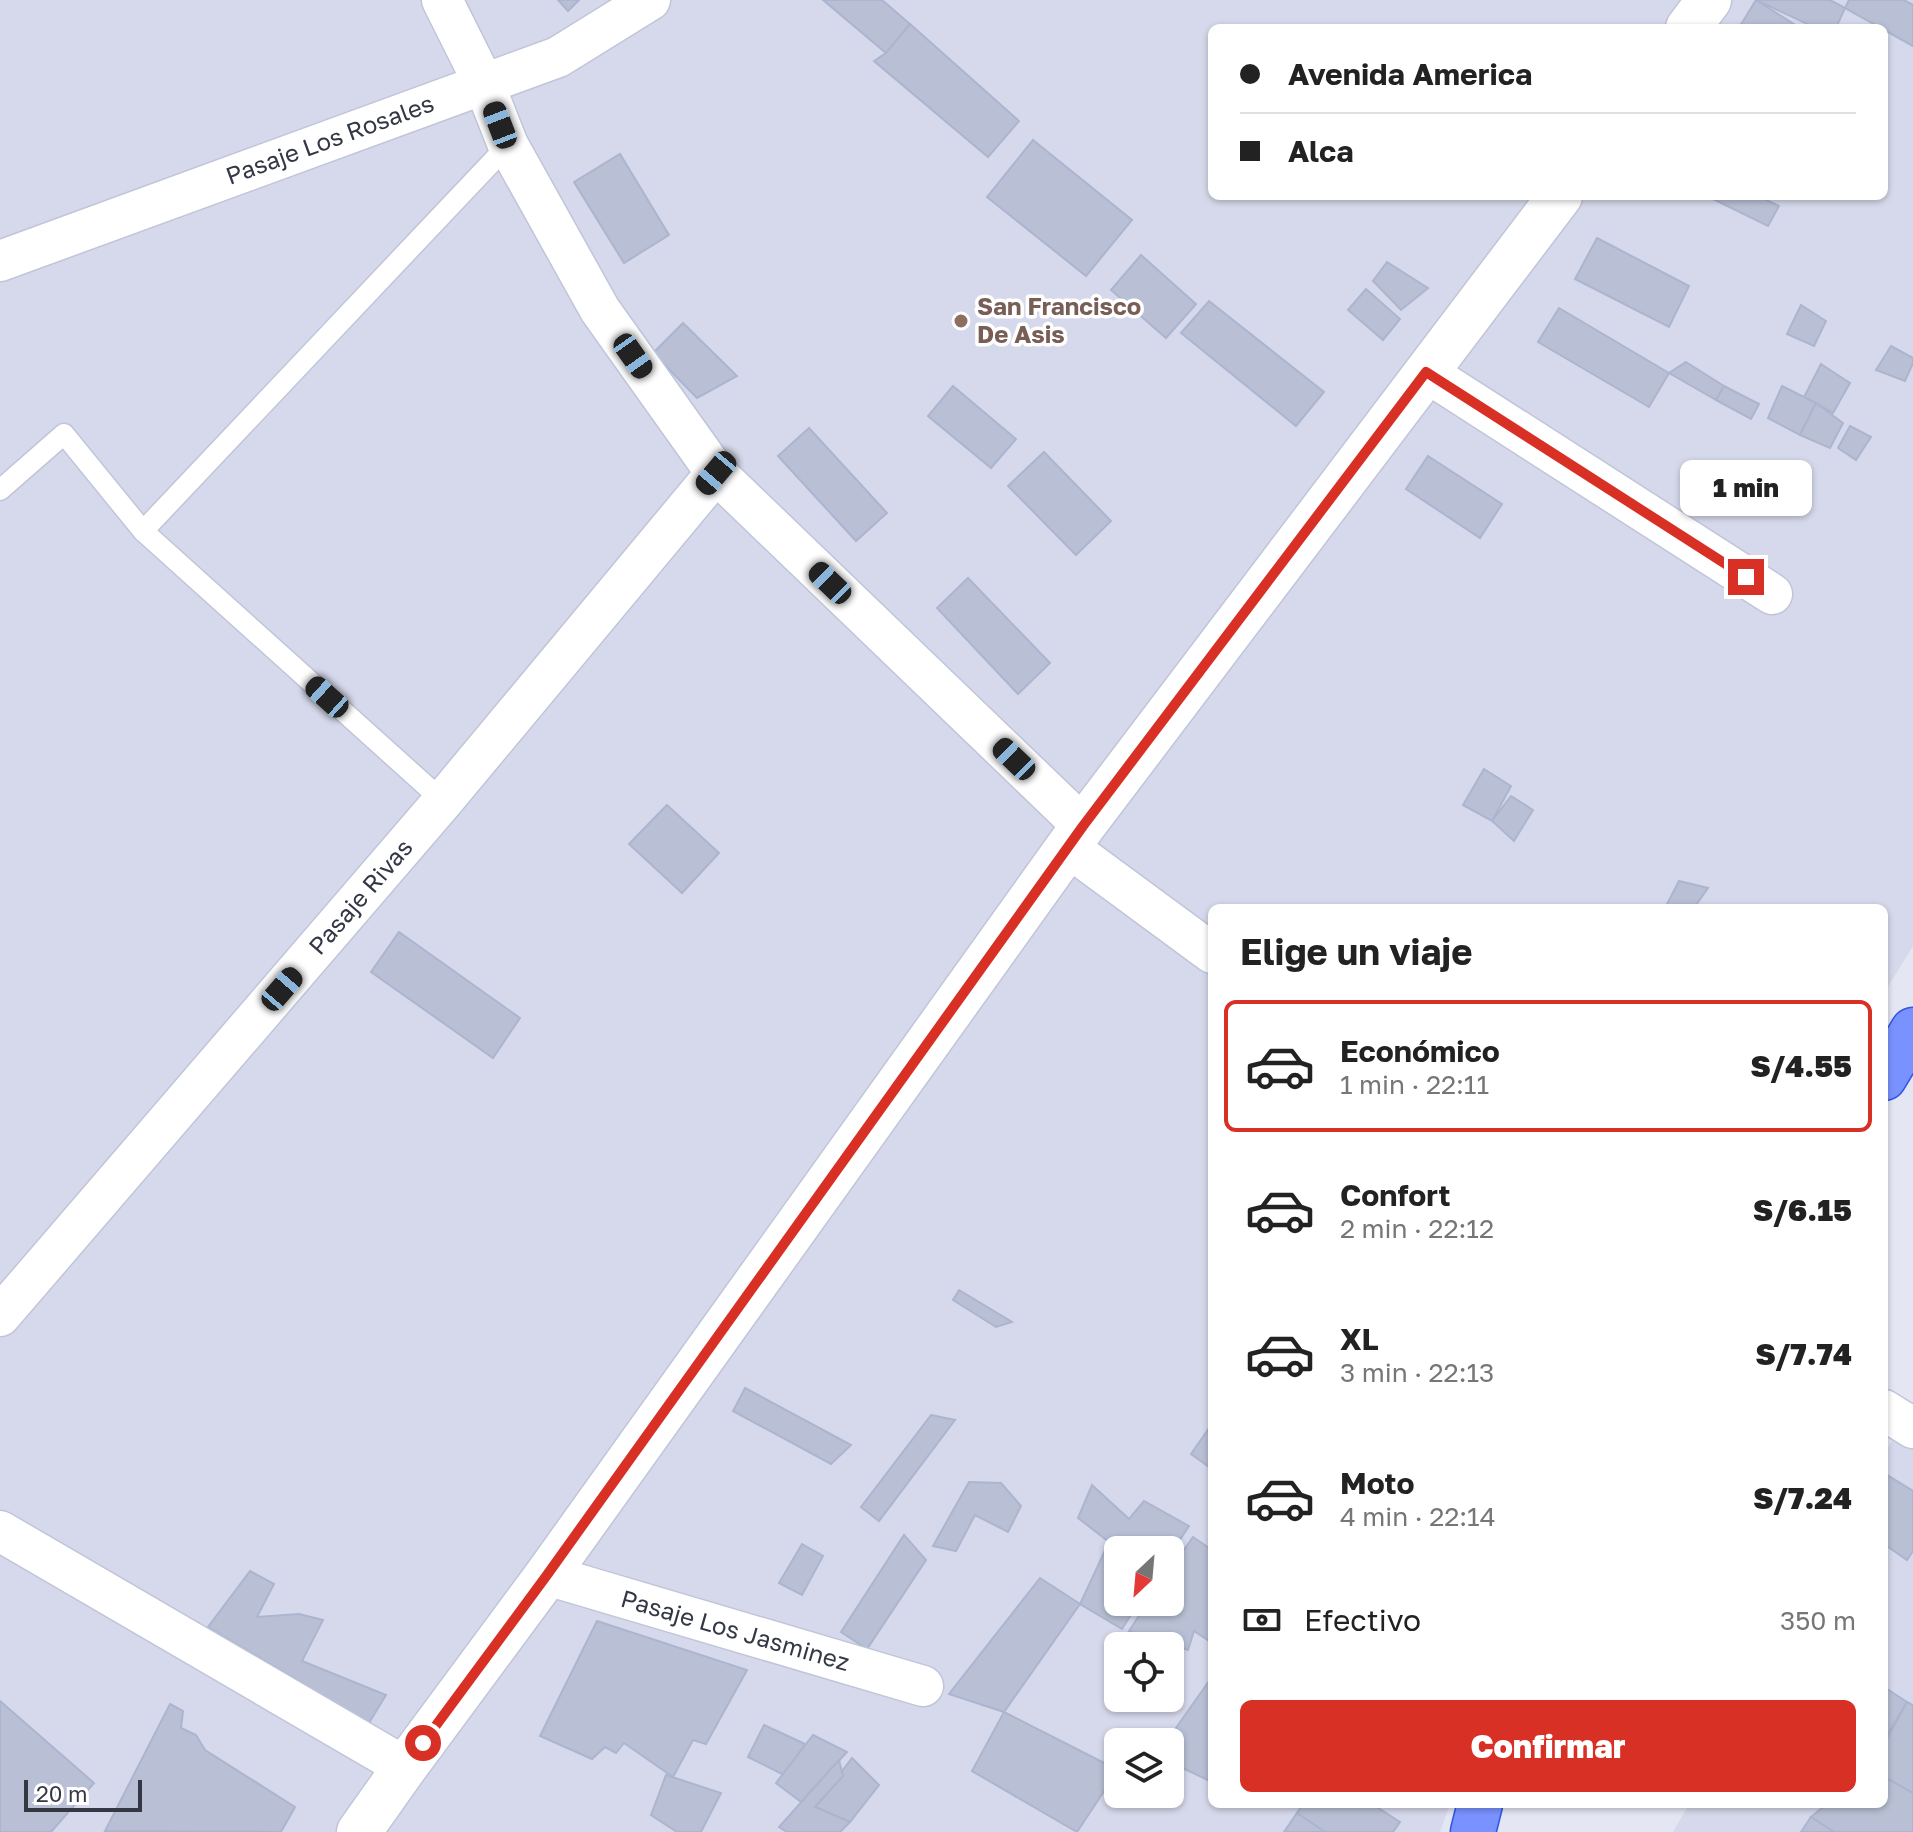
<!DOCTYPE html>
<html lang="es">
<meta charset="utf-8">
<style>
:root{--surface:#fff;--page:#f6f6f6;--text:#222;--muted:#767676;--line:#e0e0e0;--accent:#d93025}
body{margin:0;font-family:"Golos Text",sans-serif;background:var(--page);color:var(--text);height:100vh;display:flex;flex-direction:column;font-size:30px;white-space:nowrap}
*{box-sizing:border-box;margin:0}
p{font-size:26px;color:var(--muted)}
.icon{flex:none;width:44px;height:44px;fill:none;stroke:currentColor;stroke-width:2;stroke-linecap:round;stroke-linejoin:round}
.map{position:relative;flex:1;overflow:hidden}
.side{position:absolute;left:1208px;top:904px;width:680px;height:904px;display:flex;flex-direction:column;background:var(--surface);border-radius:12px;box-shadow:0 2px 6px #0004}
.side>*{flex:none}
.banner{position:absolute;left:1208px;top:24px;width:680px;height:176px;border-radius:12px;box-shadow:0 2px 6px #0004;display:grid;align-content:center;height:176px;padding:0 32px;background:var(--surface)}
.needle{width:52px;rotate:206deg}
.buttons{position:absolute;left:1104px;top:1536px;display:grid;gap:16px}
.buttons a{display:grid;place-items:center;width:80px;height:80px;border-radius:12px;background:var(--surface);box-shadow:0 2px 6px #0004;font-size:40px}
.scale{position:absolute;left:24px;bottom:20px;width:118px;box-sizing:border-box;padding-left:8px;border:4px solid #343845;border-top:0;font-size:22px;line-height:28px;white-space:nowrap;color:#343845;-webkit-text-stroke:6px #fff;paint-order:stroke}
.end{position:absolute;width:36px;height:36px;margin:-18px;border:10px solid #d93025;background:#fff;box-shadow:0 0 0 4px #fff}
.from{border-radius:50%}
.bubble{position:absolute;height:56px;border-radius:12px;background:var(--surface);box-shadow:0 2px 6px #0004;font-size:26px;font-weight:800;line-height:56px;text-align:center}
.car{position:absolute;width:24px;height:48px;margin:-24px -12px;border-radius:10px;box-shadow:0 0 6px 2px #0007;background:linear-gradient(#222 24%,#8ab4d8 0 40%,#222 0 76%,#8ab4d8 0 86%,#222 0)}
.banner b{display:flex;align-items:center;gap:28px;height:76px;font-size:30px}
.banner b+b{border-top:2px solid var(--line)}
.banner i{width:20px;height:20px;background:var(--text)}
ul{padding:0;list-style:none}
li{display:flex;align-items:center;gap:24px;height:132px;margin:0 16px 12px;padding:0 16px;border:4px solid transparent;border-radius:12px}
li div{flex:1}
li b{display:block;font-size:30px}
li em{font-style:normal;font-weight:800}
li.active{border-color:var(--accent)}
li>.icon{width:72px;height:72px;stroke-width:1.5}
h2{padding:0 32px;font-size:36px;line-height:96px}
.pay{display:flex;align-items:center;gap:20px;height:88px;padding:0 32px;font-size:30px}
.pay p{margin-inline-start:auto}
.action{display:flex;gap:16px;margin-top:auto;padding:16px 32px}
.action a{flex:1;height:92px;border-radius:12px;background:var(--accent);color:#fff;font-size:32px;font-weight:800;line-height:92px;text-align:center}
.map>svg:first-child{display:block}
.residential{fill:#d6d9eb;fill-rule:evenodd}
.building{fill:#b9c0d5;stroke:#acb5d0;stroke-width:2}
.lines{fill:none;stroke-linecap:round;stroke-linejoin:round}
.service-casing{stroke:#c0c5d9;stroke-width:23}
.minor-casing{stroke:#c0c5d9;stroke-width:43}
.tertiary-casing{stroke:#c0c5d9;stroke-width:47}
.trunk-casing{stroke:#2d57e4;stroke-width:47}
.service{stroke:#fff;stroke-width:20}
.minor{stroke:#fff;stroke-width:40}
.tertiary{stroke:#fff;stroke-width:44}
.trunk{stroke:#7a92ff;stroke-width:44}
.route{stroke:#d93025;stroke-width:10}
.education-dot{fill:#8d6e63;stroke:#fff;stroke-width:3}
.labels{text-anchor:middle;stroke-width:7;stroke-linejoin:round;paint-order:stroke}
.street-label{font-size:24px;fill:#343845;stroke:#fff}
.education-label{font-size:24px;font-weight:bold;fill:#785e54;stroke:#fff;text-anchor:start}
</style>
<div class="map">
<svg width="1913" height="1832" viewBox="0 0 1913 1832">
<rect width="100%" height="100%" fill="#e4e6f3"/>
<g class="residential">
<path d="M0 0H1913V946L1884 993V908H1212V1804H1450L1440 1832H0ZM1212 28H1884V196H1212ZM1118 1550H1170V1602H1118ZM1118 1646H1170V1698H1118ZM1118 1742H1170V1794H1118Z"/>
<path d="M1913 1403V1832H1673L1689 1804H1884V1455Z"/>
</g>
<g class="building">
<path d="M558 0H579L568 11Z"/>
<path d="M823 0H882L910 24 886 53Z"/>
<path d="M1756 0 1800 28H1743L1740 26Z"/>
<path d="M1756 0H1830L1845 8 1836 28H1816Z"/>
<path d="M1849 0H1904L1913 5V46L1884 30V28H1881L1845 8Z"/>
<path d="M910 24 1019 121 988 157 874 61 886 53Z"/>
<path d="M1033 140 1132 220 1086 276 987 197Z"/>
<path d="M620 154 669 235 624 263 574 182Z"/>
<path d="M1707 196H1758L1779 206 1768 226Z"/>
<path d="M1597 238 1689 286 1669 327 1575 279Z"/>
<path d="M1141 255 1196 304 1166 338 1111 290Z"/>
<path d="M1387 262 1428 288 1401 310 1373 281Z"/>
<path d="M1366 289 1400 319 1383 340 1348 310Z"/>
<path d="M1209 301 1324 392 1296 426 1181 333Z"/>
<path d="M1801 305 1826 321 1814 346 1787 334Z"/>
<path d="M1559 308 1669 373 1649 407 1538 342Z"/>
<path d="M683 323 737 376 697 398 653 353Z"/>
<path d="M1891 346 1913 358V363L1905 381 1876 370Z"/>
<path d="M1686 362 1724 386 1716 400 1669 373Z"/>
<path d="M1821 364 1850 383 1833 413 1804 397Z"/>
<path d="M953 386 1016 439 991 468 928 416Z"/>
<path d="M1724 386 1759 404 1751 419 1716 400Z"/>
<path d="M1782 386 1816 403 1800 435 1768 418Z"/>
<path d="M1816 403 1843 423 1830 448 1800 435Z"/>
<path d="M1850 426 1871 437 1856 460 1838 448Z"/>
<path d="M809 428 887 513 856 541 778 456Z"/>
<path d="M1044 452 1111 521 1076 555 1008 486Z"/>
<path d="M1428 456 1502 504 1480 538 1406 489Z"/>
<path d="M968 578 1050 663 1018 694 937 608Z"/>
<path d="M1484 769 1511 786 1492 821 1463 805Z"/>
<path d="M1511 796 1533 810 1514 841 1492 821Z"/>
<path d="M667 805 719 853 682 893 629 844Z"/>
<path d="M1679 881 1708 888 1694 908H1665Z"/>
<path d="M399 932 520 1018 493 1058 371 972Z"/>
<path d="M959 1290 1012 1322 996 1327 953 1300Z"/>
<path d="M745 1388 851 1445 831 1464 733 1411Z"/>
<path d="M931 1415 955 1420 879 1521 861 1507Z"/>
<path d="M1212 1424V1469L1191 1454Z"/>
<path d="M1884 1473 1913 1491V1551L1907 1560 1884 1544Z"/>
<path d="M969 1482 1001 1483 1021 1506 1008 1532 975 1515 956 1551 933 1546Z"/>
<path d="M1092 1485 1129 1519 1144 1501 1189 1526 1170 1555V1550H1118V1602H1139L1122 1629 1080 1604 1109 1542 1078 1518Z"/>
<path d="M904 1535 926 1560 867 1649 841 1632Z"/>
<path d="M1193 1537 1212 1550V1643L1194 1631 1188 1650 1129 1631 1148 1602H1170V1570Z"/>
<path d="M802 1544 823 1556 802 1595 779 1583Z"/>
<path d="M250 1571 274 1584 257 1617 299 1614 323 1620 302 1661 386 1695 369 1723 208 1627Z"/>
<path d="M1040 1578 1080 1604 1004 1712 949 1694Z"/>
<path d="M597 1621 747 1670 706 1744 693 1740 673 1777 624 1743 616 1753 605 1747 592 1759 540 1736Z"/>
<path d="M1212 1677V1782L1170 1762V1742H1166Z"/>
<path d="M1884 1687 1907 1702 1884 1740Z"/>
<path d="M0 1701 94 1783 51 1832H0Z"/>
<path d="M1907 1702 1913 1705V1793L1884 1777V1744Z"/>
<path d="M170 1704 183 1711 181 1728 196 1735 205 1750 295 1807 281 1832 105 1831Z"/>
<path d="M1004 1712 1118 1770 1077 1832 972 1771Z"/>
<path d="M764 1725 805 1744 784 1775 748 1757Z"/>
<path d="M813 1735 847 1752 801 1802 776 1783Z"/>
<path d="M852 1758 879 1785 850 1822 815 1807Z"/>
<path d="M839 1760 843 1776 815 1807 850 1822 840 1832H787L779 1827Z"/>
<path d="M666 1775 721 1793 701 1832H677L651 1815Z"/>
<path d="M1884 1777 1913 1793V1832H1834L1811 1817 1827 1804H1884Z"/>
<path d="M1303 1804H1372L1400 1822 1393 1832H1325L1297 1813Z"/>
<path d="M1297 1813 1325 1832H1284Z"/>
<path d="M1811 1817 1834 1832H1801Z"/>
</g>
<g class="lines">
<defs>
<g id="service">
<path d="M0 490 64 434 143 531 443 801"/>
<path d="M143 531 508 145"/>
</g>
<g id="minor">
<path d="M442 0 484 84 508 145 600 310 716 473 1083 826"/>
<path d="M0 261 558 57 650 0"/>
<path d="M1426 372 1772 594"/>
<path d="M1068 847 1212 953"/>
<path d="M0 1316 443 801 716 473"/>
<path d="M1884 1410 1913 1428"/>
<path d="M0 1531 405 1767"/>
<path d="M547 1575 923 1686"/>
</g>
<g id="tertiary">
<path d="M1688 28 1709 0"/>
<path d="M359 1832 405 1767 547 1575 1083 826 1560 196"/>
</g>
<g id="trunk">
<path d="M1884 1078 1913 1030"/>
<path d="M1473 1832 1480 1804"/>
</g>
</defs>
<use href="#service" class="service-casing"/>
<use href="#minor" class="minor-casing"/>
<use href="#tertiary" class="tertiary-casing"/>
<use href="#trunk" class="trunk-casing"/>
<use href="#service" class="service"/>
<use href="#minor" class="minor"/>
<use href="#tertiary" class="tertiary"/>
<use href="#trunk" class="trunk"/>
</g>
<g class="lines">
<path class="route" d="M423 1743 547 1575 1083 826 1426 372 1746 577"/>
</g>
<circle class="education-dot" cx="961" cy="321" r="8"/>
<g class="labels">
<g class="street-label">
<text transform="translate(330 140) rotate(-20)" y="8">Pasaje Los Rosales</text>
<text transform="translate(361 897) rotate(-49)" y="8">Pasaje Rivas</text>
<text transform="translate(735 1631) rotate(16)" y="8">Pasaje Los Jasminez</text>
</g>
<g class="education-label">
<text x="977" y="315">San Francisco<tspan x="977" dy="28">De Asis</tspan></text>
</g>
</g>
</svg>
<div class="buttons">
<a><svg class="needle" viewBox="-14 -14 28 28"><path d="M0-13l5 13h-10z" fill="#e53935"/><path d="M0 13l5-13h-10z" fill="#767676"/></svg></a>
<a><svg class="icon" aria-label="locate" viewBox="0 0 24 24"><circle cx="12" cy="12" r="6"/><path d="M12 2v4M12 18v4M2 12h4M18 12h4"/></svg></a>
<a><svg class="icon" aria-label="layers" viewBox="0 0 24 24"><path d="M12 4l9 5-9 5-9-5zM3 14l9 5 9-5"/></svg></a>
</div>
<div class="scale">20 m</div>
<i class="end from" style="left:423px;top:1743px"></i>
<i class="end" style="left:1746px;top:577px"></i>
<div class="bubble" style="left:1680px;top:460px;width:132px">1 min</div>
<i class="car" style="left:500px;top:125px;rotate:339deg"></i>
<i class="car" style="left:633px;top:356px;rotate:145deg"></i>
<i class="car" style="left:716px;top:473px;rotate:220deg"></i>
<i class="car" style="left:830px;top:583px;rotate:314deg"></i>
<i class="car" style="left:327px;top:697px;rotate:312deg"></i>
<i class="car" style="left:1014px;top:759px;rotate:314deg"></i>
<i class="car" style="left:282px;top:989px;rotate:41deg"></i>
<div class="banner">
<b><i class="from"></i>Avenida America</b>
<b><i></i>Alca</b>
</div>
<section class="side">
<h2>Elige un viaje</h2>
<ul>
<li class="active"><svg class="icon" aria-label="car" viewBox="0 0 24 24"><path d="M5 17H2v-5l4-1 3-4h7l3 4 3 1v5h-3M9 17h6M6 11h13"/><circle cx="7" cy="17" r="2"/><circle cx="17" cy="17" r="2"/></svg><div><b>Económico</b><p>1 min · 22:11</p></div><em>S/4.55</em></li>
<li><svg class="icon" aria-label="car" viewBox="0 0 24 24"><path d="M5 17H2v-5l4-1 3-4h7l3 4 3 1v5h-3M9 17h6M6 11h13"/><circle cx="7" cy="17" r="2"/><circle cx="17" cy="17" r="2"/></svg><div><b>Confort</b><p>2 min · 22:12</p></div><em>S/6.15</em></li>
<li><svg class="icon" aria-label="car" viewBox="0 0 24 24"><path d="M5 17H2v-5l4-1 3-4h7l3 4 3 1v5h-3M9 17h6M6 11h13"/><circle cx="7" cy="17" r="2"/><circle cx="17" cy="17" r="2"/></svg><div><b>XL</b><p>3 min · 22:13</p></div><em>S/7.74</em></li>
<li><svg class="icon" aria-label="car" viewBox="0 0 24 24"><path d="M5 17H2v-5l4-1 3-4h7l3 4 3 1v5h-3M9 17h6M6 11h13"/><circle cx="7" cy="17" r="2"/><circle cx="17" cy="17" r="2"/></svg><div><b>Moto</b><p>4 min · 22:14</p></div><em>S/7.24</em></li>
</ul>
<div class="pay"><svg class="icon" aria-label="cash" viewBox="0 0 24 24"><path d="M3 7h18v10H3z"/><circle cx="12" cy="12" r="2"/></svg>Efectivo<p>350 m</p></div>
<div class="action"><a>Confirmar</a></div>
</section>
</div>
